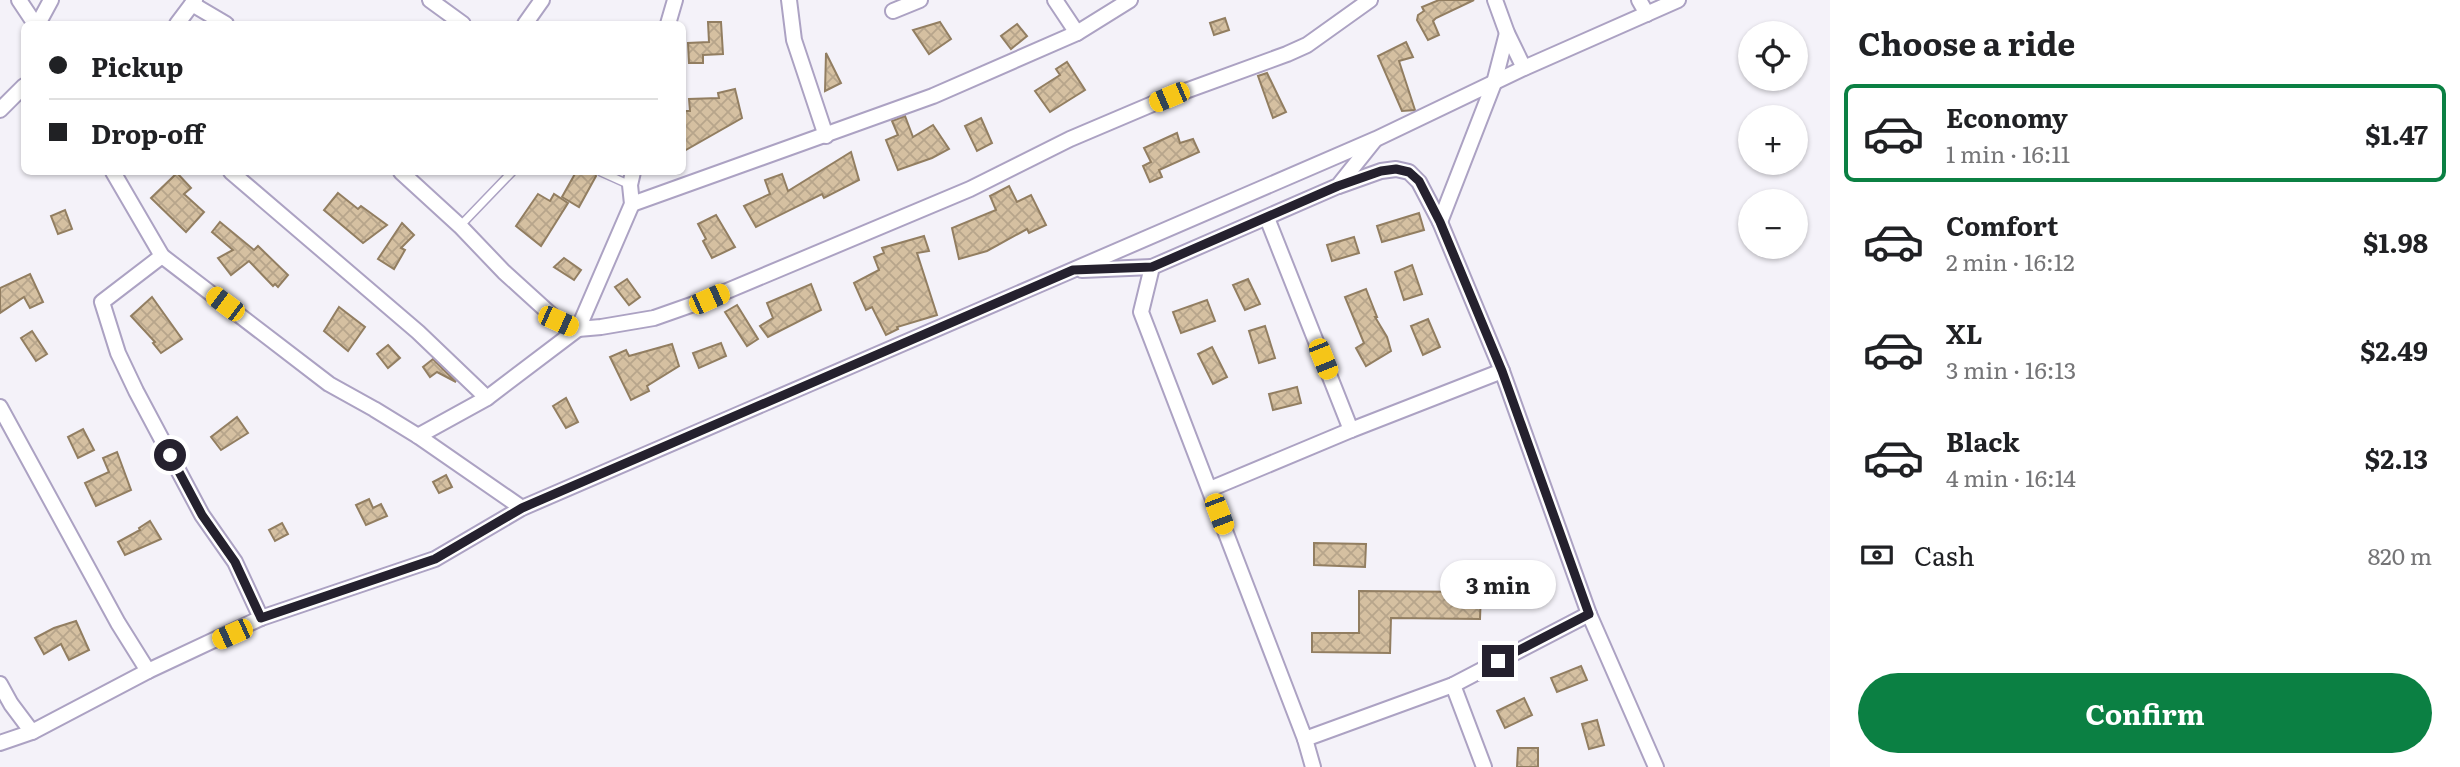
<!DOCTYPE html>
<meta charset="utf-8">
<style>
:root{--surface:#fff;--page:#f2f2f2;--text:#202124;--muted:#757577;--line:#e0e0e0;--accent:#0b8043}
body{margin:0;font-family:Literata,serif;background:var(--page);color:var(--text);height:100vh;display:flex;flex-direction:column;font-size:26px;white-space:nowrap}
*{box-sizing:border-box;margin:0}
p{font-size:23px;color:var(--muted)}
.icon{flex:none;width:38px;height:38px;fill:none;stroke:currentColor;stroke-width:2;stroke-linecap:round;stroke-linejoin:round}
.map{position:relative;flex:1;overflow:hidden}
.drawer{display:flex;flex-direction:column;background:var(--surface);width:630px}
.drawer>*{flex:none}
.guide{position:absolute;left:21px;top:21px;width:665px;height:154px;border-radius:10px;box-shadow:0 2px 5px #0004;display:grid;align-content:center;height:154px;padding:0 28px;background:var(--surface)}
.buttons{position:absolute;left:1738px;top:21px;display:grid;gap:14px}
.buttons a{display:grid;place-items:center;width:70px;height:70px;border-radius:50%;background:var(--surface);box-shadow:0 2px 5px #0004;font-size:35px}
.end{position:absolute;width:32px;height:32px;margin:-16px;border:9px solid #25212e;background:#fff;box-shadow:0 0 0 4px #fff}
.from{border-radius:50%}
.bubble{position:absolute;height:49px;border-radius:24px;background:var(--surface);box-shadow:0 2px 5px #0004;font-size:23px;font-weight:700;line-height:49px;text-align:center}
.car{position:absolute;width:21px;height:42px;margin:-21px -10px;border-radius:9px;box-shadow:0 0 5px 2px #0007;background:linear-gradient(#f5c518 24%,#345 0 40%,#f5c518 0 76%,#345 0 86%,#f5c518 0)}
.guide b{display:flex;align-items:center;gap:24px;height:66px;font-size:26px}
.guide b+b{border-top:2px solid var(--line)}
.guide i{width:18px;height:18px;background:var(--text)}
ul{padding:0;list-style:none}
li{display:flex;align-items:center;gap:21px;height:98px;margin:0 14px 10px;padding:0 14px;border:4px solid transparent;border-radius:10px}
li div{flex:1}
li b{display:block;font-size:26px}
li em{font-style:normal;font-weight:700}
li.active{border-color:var(--accent)}
li>.icon{width:63px;height:63px;stroke-width:1.5}
h2{padding:0 28px;font-size:32px;line-height:84px}
.pay{display:flex;align-items:center;gap:18px;height:77px;padding:0 28px;font-size:26px}
.pay p{margin-inline-start:auto}
.primary-button{display:flex;gap:14px;margin-top:auto;padding:14px 28px}
.primary-button a{flex:1;height:80px;border-radius:42px;background:var(--accent);color:#fff;font-size:28px;font-weight:700;line-height:80px;text-align:center}
main{display:flex;flex:1;min-height:0}
.map>svg:first-child{display:block}
.building{fill:url(#building-cross-hatch);stroke:#927e61;stroke-width:2}
.lines{fill:none;stroke-linecap:round;stroke-linejoin:round}
.lane-casing{stroke:#aca2c3;stroke-width:10}
.street-casing{stroke:#aca2c3;stroke-width:18}
.lane{stroke:#fff;stroke-width:7}
.street{stroke:#fff;stroke-width:14}
.route{stroke:#25212e;stroke-width:9}
</style>
<main>
<div class="map">
<svg width="1830" height="767" viewBox="0 0 1830 767">
<defs>
<pattern id="building-cross-hatch" width="8" height="8" patternUnits="userSpaceOnUse" patternTransform="scale(1.75)"><rect width="8" height="8" fill="#d5c0a1"/><path d="M0 0l8 8M0 8l8-8" fill="none" stroke="#b7a58b"/></pattern>
</defs>
<rect width="100%" height="100%" fill="#f4f2f9"/>
<g class="building">
<path d="M1439 0H1474L1436 18 1433 21 1439 35 1428 40 1417 20 1418 15 1424 11 1422 7Z"/>
<path d="M1225 18 1229 30 1214 35 1210 23Z"/>
<path d="M708 22H721L723 54 703 55V63H689L688 43 709 42Z"/>
<path d="M940 22 951 39 929 54 913 30Z"/>
<path d="M1017 24 1027 36 1011 49 1001 36Z"/>
<path d="M1406 42 1413 57 1399 61 1415 110 1402 111 1378 56Z"/>
<path d="M826 53 841 83 825 91Z"/>
<path d="M1067 62 1085 90 1050 112 1035 91 1060 75 1056 69Z"/>
<path d="M1267 73 1286 112 1273 118 1258 76Z"/>
<path d="M735 89 742 118 684 151 685 111H690L689 99 719 98 718 93Z"/>
<path d="M905 116 913 137 933 125 949 149 932 158 898 170 886 140 898 135 892 121Z"/>
<path d="M981 118 992 143 977 151 965 126Z"/>
<path d="M1177 133 1180 143 1193 139 1199 152 1159 170 1162 177 1150 182 1143 166 1151 162 1144 148Z"/>
<path d="M851 152 859 180 824 198 822 194 756 227 744 206 770 194 765 180 782 174 788 191Z"/>
<path d="M576 172H595L596 176 579 207 562 197Z"/>
<path d="M177 173 191 188 184 194 204 212 186 232 151 198Z"/>
<path d="M1009 186 1017 202 1031 195 1046 225 1029 233 1027 229 987 251 959 259 952 228 996 210 990 196Z"/>
<path d="M338 193 358 209 361 206 387 225 363 243 324 210Z"/>
<path d="M538 194 550 201 554 194 568 203 541 246 516 226Z"/>
<path d="M65 210 72 229 58 234 51 216Z"/>
<path d="M1419 213 1424 230 1382 242 1377 226Z"/>
<path d="M716 215 735 247 712 258 703 241 706 239 698 224Z"/>
<path d="M220 222 254 250 258 246 288 275 278 287 275 284 273 286 249 261 231 275 218 258 233 250 212 232Z"/>
<path d="M402 223 414 235 401 248 405 250 394 269 378 259Z"/>
<path d="M924 236 929 251 917 253 937 315 897 327 898 329 886 335 872 307 866 310 854 283 879 270 874 257 884 253 882 248Z"/>
<path d="M1354 237 1359 253 1332 261 1327 245Z"/>
<path d="M564 258 581 270 574 280 554 267Z"/>
<path d="M1412 265 1422 294 1404 300 1395 272Z"/>
<path d="M30 274 43 302 30 308 24 297 0 313V288Z"/>
<path d="M627 279 640 297 629 305 615 287Z"/>
<path d="M1248 279 1260 304 1245 310 1233 285Z"/>
<path d="M811 284 821 310 768 337 760 326 773 318 767 303Z"/>
<path d="M1366 289 1377 317H1375L1387 337 1391 351 1366 366 1356 348 1364 343 1345 297Z"/>
<path d="M152 297 182 339 161 353 153 343 155 342 131 316Z"/>
<path d="M1207 300 1215 321 1181 333 1173 312Z"/>
<path d="M737 305 758 339 747 346 725 312Z"/>
<path d="M339 307 365 327 348 351 324 331Z"/>
<path d="M1428 319 1440 347 1423 355 1411 326Z"/>
<path d="M1265 326 1275 358 1259 363 1249 331Z"/>
<path d="M32 331 47 354 36 361 21 338Z"/>
<path d="M721 343 726 356 699 368 693 353Z"/>
<path d="M672 344 679 366 647 386 649 391 631 400 610 357 626 350 629 356Z"/>
<path d="M388 345 400 358 388 368 377 354Z"/>
<path d="M1212 347 1227 377 1213 384 1198 354Z"/>
<path d="M433 359 456 382 437 372 430 377 423 367Z"/>
<path d="M1297 387 1301 403 1273 410 1269 394Z"/>
<path d="M566 398 578 422 566 428 553 406Z"/>
<path d="M237 417 248 433 221 450 211 437Z"/>
<path d="M83 429 94 450 78 458 68 437Z"/>
<path d="M117 452 131 490 96 506 85 483 109 472 103 458Z"/>
<path d="M446 475 452 487 439 493 433 482Z"/>
<path d="M369 499 373 508 381 504 387 516 366 525 356 505Z"/>
<path d="M150 521 161 539 125 555 118 542 140 530 139 528Z"/>
<path d="M282 523 288 534 275 541 269 530Z"/>
<path d="M1314 543 1366 544 1365 567 1314 565Z"/>
<path d="M1359 591 1481 592 1480 619 1391 618 1390 653 1312 652V633H1359Z"/>
<path d="M76 621 89 650 69 660 61 644 44 654 35 638 54 628Z"/>
<path d="M1581 666 1587 680 1557 692 1551 678Z"/>
<path d="M1524 698 1532 715 1505 728 1497 711Z"/>
<path d="M1597 720 1604 745 1589 749 1582 724Z"/>
<path d="M1518 748H1538V767H1517Z"/>
</g>
<g class="lines">
<defs>
<g id="lane">
<path d="M601 172 630 185"/>
<path d="M460 226 512 172"/>
</g>
<g id="street">
<path d="M19 0 35 24"/>
<path d="M430 0 463 24"/>
<path d="M789 0 794 40 826 136"/>
<path d="M1055 0 1077 33"/>
<path d="M1495 0 1507 33 1524 68"/>
<path d="M1639 0 1647 14"/>
<path d="M192 4 226 24"/>
<path d="M893 11 920 0"/>
<path d="M38 24 51 0"/>
<path d="M177 24 195 0"/>
<path d="M525 24 542 0"/>
<path d="M668 24 675 0"/>
<path d="M0 110 24 86"/>
<path d="M113 172 162 256 329 384 374 409 418 436 522 508"/>
<path d="M231 172 418 332 487 398"/>
<path d="M401 172 460 226 504 272 558 321 578 329 601 327 654 318 708 299 970 189 1070 139 1169 97 1287 54 1307 45 1370 0"/>
<path d="M1339 186 1381 171 1396 169 1409 172 1419 182 1440 222 1502 371 1589 614 1656 767"/>
<path d="M632 204 933 96 1077 33 1130 0"/>
<path d="M1267 218 1351 430"/>
<path d="M1440 222 1494 83 1507 33"/>
<path d="M162 256 102 302 118 353 136 391 202 515 235 562 261 618"/>
<path d="M1082 270 1152 267"/>
<path d="M0 407 118 623 148 671"/>
<path d="M418 436 487 398 578 329 632 204 630 185 633 172"/>
<path d="M1210 489 1351 430 1502 371"/>
<path d="M0 684 11 704 32 732"/>
<path d="M1453 685 1484 767"/>
<path d="M1305 739 1453 685 1589 614"/>
<path d="M0 743 32 732 148 671 261 618 435 559 522 508 1376 139 1524 68 1678 0"/>
<path d="M1313 767 1305 739 1141 312 1152 267 1338 186 1374 141"/>
</g>
</defs>
<use href="#lane" class="lane-casing"/>
<use href="#street" class="street-casing"/>
<use href="#lane" class="lane"/>
<use href="#street" class="street"/>
</g>
<g class="lines">
<path class="route" d="M170 455 202 515 235 562 261 618 435 559 522 508 1073 270 1152 267 1338 186 1381 171 1396 169 1409 172 1419 181 1440 222 1502 371 1589 614 1498 661"/>
</g>
</svg>
<div class="buttons">
<a><svg class="icon" aria-label="locate" viewBox="0 0 24 24"><circle cx="12" cy="12" r="6"/><path d="M12 2v4M12 18v4M2 12h4M18 12h4"/></svg></a>
<a>+</a>
<a>−</a>
</div>
<i class="end from" style="left:170px;top:455px"></i>
<i class="end" style="left:1498px;top:661px"></i>
<div class="bubble" style="left:1440px;top:560px;width:116px">3 min</div>
<i class="car" style="left:1169px;top:97px;rotate:247deg"></i>
<i class="car" style="left:709px;top:299px;rotate:66deg"></i>
<i class="car" style="left:225px;top:304px;rotate:307deg"></i>
<i class="car" style="left:558px;top:321px;rotate:114deg"></i>
<i class="car" style="left:1323px;top:359px;rotate:158deg"></i>
<i class="car" style="left:1219px;top:514px;rotate:159deg"></i>
<i class="car" style="left:232px;top:634px;rotate:246deg"></i>
<div class="guide">
<b><i class="from"></i>Pickup</b>
<b><i></i>Drop-off</b>
</div>
</div>
<section class="drawer">
<h2>Choose a ride</h2>
<ul>
<li class="active"><svg class="icon" aria-label="car" viewBox="0 0 24 24"><path d="M5 17H2v-5l4-1 3-4h7l3 4 3 1v5h-3M9 17h6M6 11h13"/><circle cx="7" cy="17" r="2"/><circle cx="17" cy="17" r="2"/></svg><div><b>Economy</b><p>1 min · 16:11</p></div><em>$1.47</em></li>
<li><svg class="icon" aria-label="car" viewBox="0 0 24 24"><path d="M5 17H2v-5l4-1 3-4h7l3 4 3 1v5h-3M9 17h6M6 11h13"/><circle cx="7" cy="17" r="2"/><circle cx="17" cy="17" r="2"/></svg><div><b>Comfort</b><p>2 min · 16:12</p></div><em>$1.98</em></li>
<li><svg class="icon" aria-label="car" viewBox="0 0 24 24"><path d="M5 17H2v-5l4-1 3-4h7l3 4 3 1v5h-3M9 17h6M6 11h13"/><circle cx="7" cy="17" r="2"/><circle cx="17" cy="17" r="2"/></svg><div><b>XL</b><p>3 min · 16:13</p></div><em>$2.49</em></li>
<li><svg class="icon" aria-label="car" viewBox="0 0 24 24"><path d="M5 17H2v-5l4-1 3-4h7l3 4 3 1v5h-3M9 17h6M6 11h13"/><circle cx="7" cy="17" r="2"/><circle cx="17" cy="17" r="2"/></svg><div><b>Black</b><p>4 min · 16:14</p></div><em>$2.13</em></li>
</ul>
<div class="pay"><svg class="icon" aria-label="cash" viewBox="0 0 24 24"><path d="M3 7h18v10H3z"/><circle cx="12" cy="12" r="2"/></svg>Cash<p>820 m</p></div>
<div class="primary-button"><a>Confirm</a></div>
</section>
</main>
